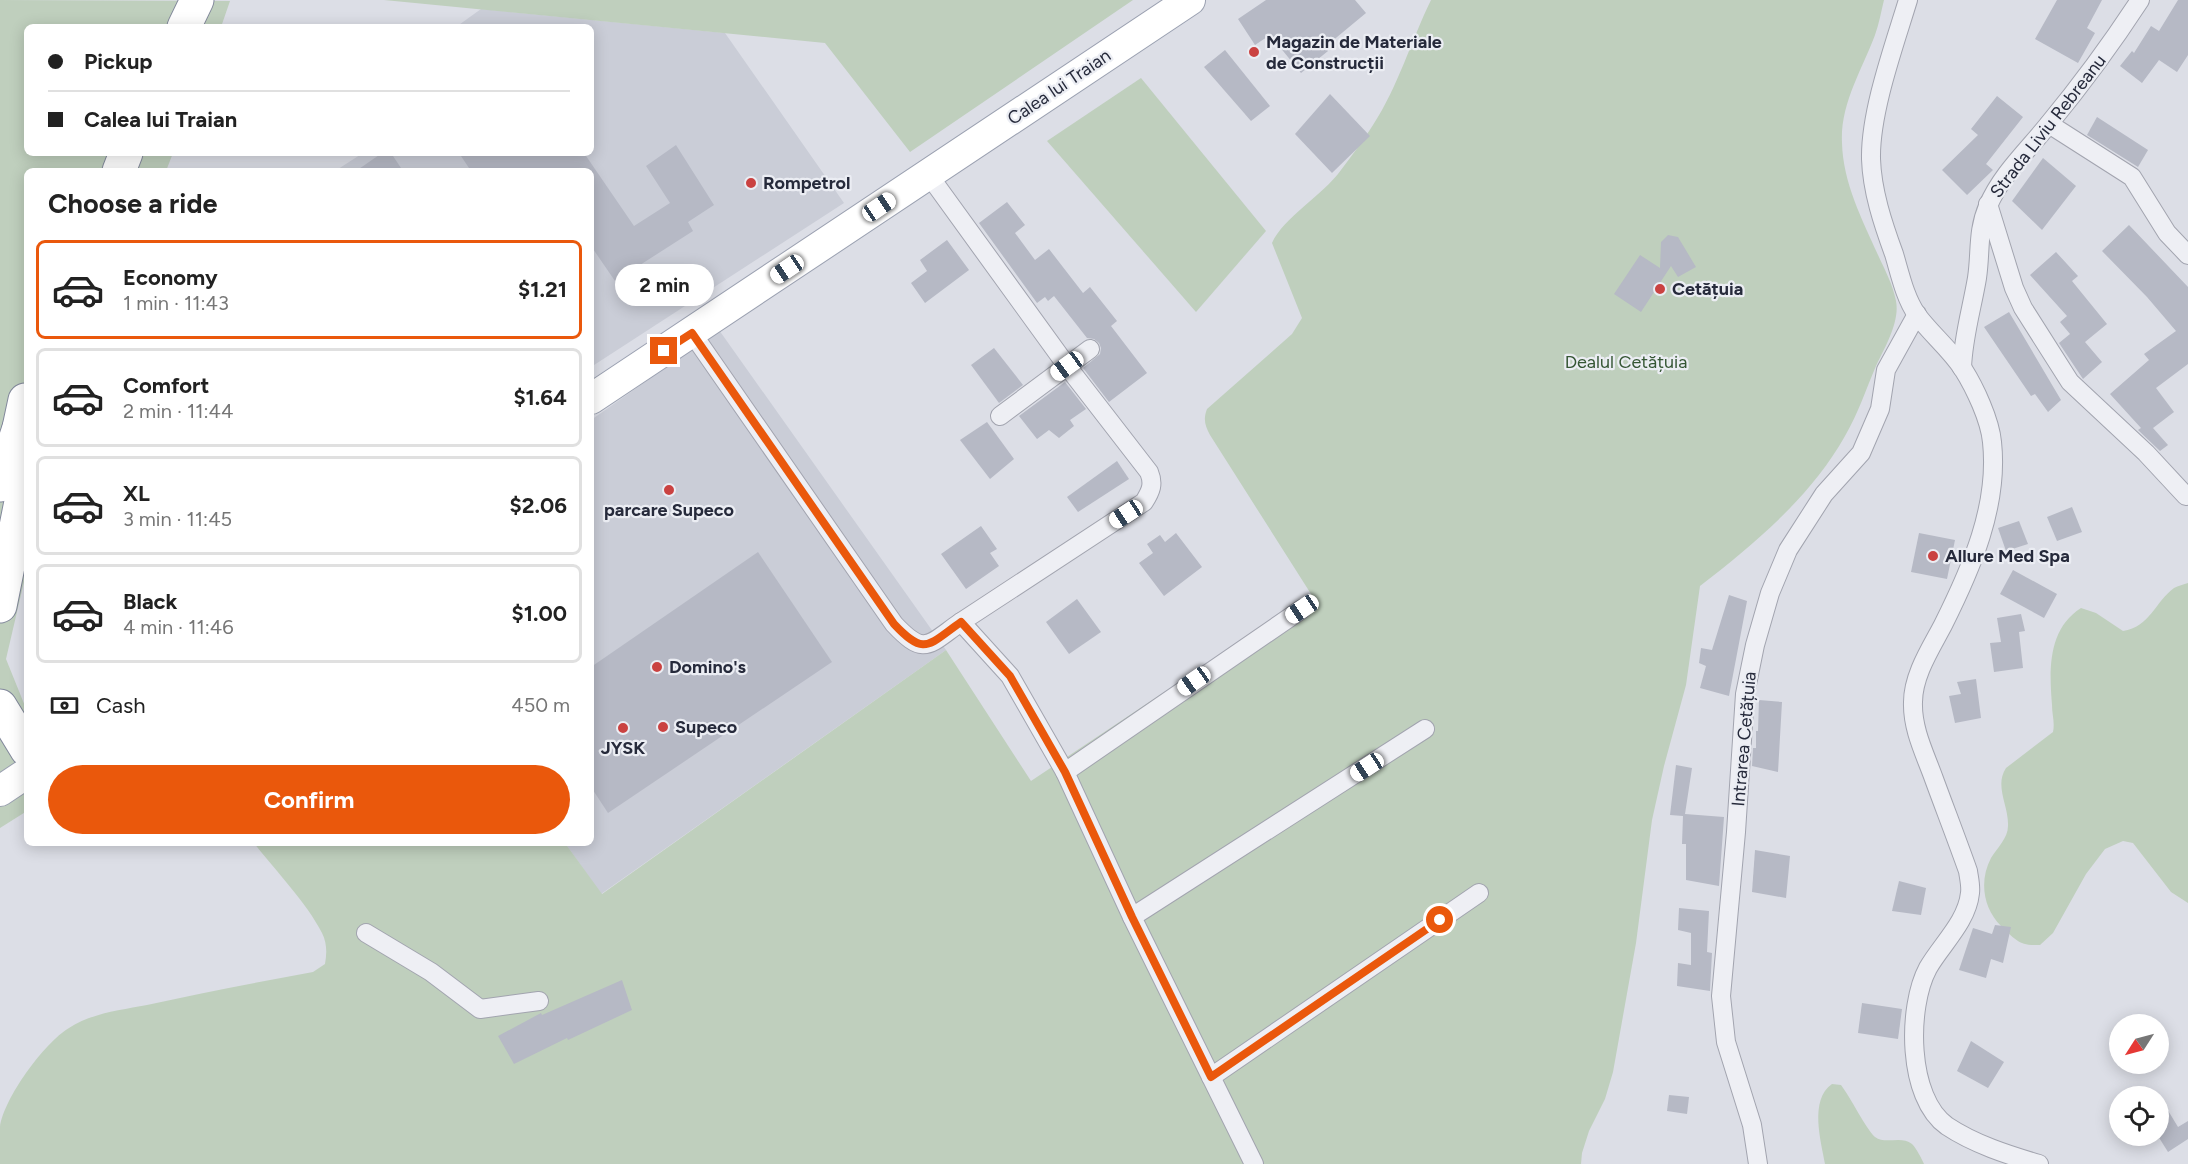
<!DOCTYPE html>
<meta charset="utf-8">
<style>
:root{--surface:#fff;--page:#f6f6f6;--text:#222;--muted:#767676;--line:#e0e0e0;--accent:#ea580c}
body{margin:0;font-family:Figtree,sans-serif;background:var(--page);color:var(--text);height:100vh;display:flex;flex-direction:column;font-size:22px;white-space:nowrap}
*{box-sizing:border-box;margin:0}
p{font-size:20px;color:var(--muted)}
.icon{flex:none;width:33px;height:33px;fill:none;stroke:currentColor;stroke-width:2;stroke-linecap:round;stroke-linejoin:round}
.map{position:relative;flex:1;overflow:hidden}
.sheet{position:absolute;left:24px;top:168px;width:570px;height:678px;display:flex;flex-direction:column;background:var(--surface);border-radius:9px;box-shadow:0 3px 15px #0003}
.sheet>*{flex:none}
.top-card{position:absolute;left:24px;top:24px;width:570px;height:132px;border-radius:9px;box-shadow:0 3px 15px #0003;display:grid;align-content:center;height:132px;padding:0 24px;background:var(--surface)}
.needle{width:39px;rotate:234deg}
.controls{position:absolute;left:2109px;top:1014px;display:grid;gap:12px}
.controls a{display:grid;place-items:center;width:60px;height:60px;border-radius:50%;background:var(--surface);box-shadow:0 3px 15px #0003;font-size:30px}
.end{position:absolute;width:27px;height:27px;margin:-14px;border:8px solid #ea580c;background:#fff;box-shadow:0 0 0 3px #fff}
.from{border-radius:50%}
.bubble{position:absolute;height:42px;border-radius:21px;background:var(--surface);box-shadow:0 3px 15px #0003;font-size:20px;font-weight:700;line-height:42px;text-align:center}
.car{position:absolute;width:18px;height:36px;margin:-18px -9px;border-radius:8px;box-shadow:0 0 4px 2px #0007;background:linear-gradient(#fff 24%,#345 0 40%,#fff 0 76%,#345 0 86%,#fff 0)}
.top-card b{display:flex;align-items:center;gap:21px;height:57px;font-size:22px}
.top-card b+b{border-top:2px solid var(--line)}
.top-card i{width:15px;height:15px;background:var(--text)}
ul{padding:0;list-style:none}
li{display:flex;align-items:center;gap:18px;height:99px;margin:0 12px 9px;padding:0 12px;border:3px solid var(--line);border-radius:9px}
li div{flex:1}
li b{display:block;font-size:22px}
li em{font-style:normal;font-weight:700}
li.current{border-color:var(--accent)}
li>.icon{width:54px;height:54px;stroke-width:1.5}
h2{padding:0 24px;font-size:27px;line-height:72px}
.pay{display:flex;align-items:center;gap:15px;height:66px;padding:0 24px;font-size:22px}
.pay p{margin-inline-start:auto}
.action{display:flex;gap:12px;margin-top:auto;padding:12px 24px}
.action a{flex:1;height:69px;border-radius:36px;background:var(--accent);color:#fff;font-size:24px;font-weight:700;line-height:69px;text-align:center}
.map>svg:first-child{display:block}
.built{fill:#cacdd7}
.green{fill:#bfcfbd}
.building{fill:#b6b9c5}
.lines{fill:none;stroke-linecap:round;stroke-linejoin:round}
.street-casing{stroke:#a2a4af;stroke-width:20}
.primary-casing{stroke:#9ba1b1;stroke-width:32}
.highway-casing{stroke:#83899c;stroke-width:35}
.street{stroke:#eeeff4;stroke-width:18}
.primary{stroke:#fff;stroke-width:30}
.highway{stroke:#fff;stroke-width:33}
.route{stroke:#ea580c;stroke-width:8}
.poi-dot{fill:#ca4241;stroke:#ebedf3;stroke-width:2}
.labels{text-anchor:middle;stroke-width:4.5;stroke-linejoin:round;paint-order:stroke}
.poi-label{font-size:18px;font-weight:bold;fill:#262a3b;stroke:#ebedf3;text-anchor:start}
.street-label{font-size:18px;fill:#262a3b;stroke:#ebedf3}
.park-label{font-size:18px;fill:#355634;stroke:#ebedf3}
</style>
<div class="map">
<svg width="2188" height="1164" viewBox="0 0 2188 1164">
<rect width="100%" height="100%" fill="#dcdee6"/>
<g class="built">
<path d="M481 9 725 33 844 203 591 367V171H335L363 153H591V27H456Z"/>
<path d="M719 330 946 650 601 894 565 843H591V420Z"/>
</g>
<g class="green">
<path d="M0 0 230 1 221 27H27V153H173L166 171H27V569L6 659 27 711V811L0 828Z"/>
<path d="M384 0H1133L910 152 825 43Z"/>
<path d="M1431 0H1884C1881 12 1879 24 1875 35 1862 70 1840 104 1842 143 1843 183 1862 219 1878 255 1885 270 1893 285 1896 301 1900 322 1885 347 1876 366 1866 389 1858 414 1845 436 1810 498 1755 543 1700 586L1686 685 1664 766 1652 820 1636 943 1613 1072 1605 1099 1589 1131 1582 1153 1581 1164H0C0 1152 0 1139 0 1127 4 1098 44 1043 69 1028 92 1013 121 1010 147 1005 202 993 258 982 313 972L325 964C327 953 327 943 322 933 307 903 275 870 254 843H565L602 894 946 650 1031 781 1311 594 1210 435C1205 426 1203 419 1207 409L1292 334 1302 318 1272 243C1283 218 1323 195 1341 170 1352 155 1363 141 1373 125 1398 87 1411 41 1431 0Z"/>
<path d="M1141 78 1266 231 1196 312 1047 141Z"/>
<path d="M2188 583V903L2171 892 2133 843 2123 841 2105 849 2086 874 2053 933 2040 945C2019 946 2016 940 2001 926 1983 908 1979 881 1991 858 1997 848 2008 838 2008 826 2009 806 1994 786 2006 768L2053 732C2055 722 2052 715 2052 705 2049 669 2048 629 2081 608L2096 613 2123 631C2150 627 2155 602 2174 588 2178 586 2184 584 2188 583Z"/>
<path d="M1832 1084 1841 1085C1851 1098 1866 1129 1875 1137 1886 1145 1901 1135 1912 1144 1917 1149 1921 1158 1924 1164H1825C1821 1141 1809 1100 1832 1084Z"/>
</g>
<g class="building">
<path d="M1266 0H1355L1366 13 1325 47 1328 51 1301 73 1270 35 1255 45 1238 19Z"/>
<path d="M2057 0H2102L2087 28 2095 33 2078 63 2035 39Z"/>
<path d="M2178 0H2188V55L2177 72 2159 60 2142 83 2120 66 2132 51 2134 53 2151 26 2159 31Z"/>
<path d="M1225 50 1270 106 1251 121 1204 67Z"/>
<path d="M1330 94 1370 136 1332 173 1295 134Z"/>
<path d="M1997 96 2023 117 1986 164 1993 170 1967 195 1942 170 1978 135 1971 129Z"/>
<path d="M2097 117 2148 150 2138 167 2087 135Z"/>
<path d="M676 145 714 205 688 222 693 231 615 281 591 246V171H471L459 153H584L634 226 670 203 646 166Z"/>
<path d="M382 153H391L403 171H356Z"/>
<path d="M2043 158 2076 186 2042 230 2012 201Z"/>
<path d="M1007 202 1025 225 1015 233 1035 260 1049 249 1083 293 1090 287 1117 321 1111 326 1147 373 1109 402 1083 368 1100 354 1101 348 1099 343 1094 339 1087 338 1054 296 1048 301 1045 297 1037 303 979 223Z"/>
<path d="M2129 225 2188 287V364L2156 388 2174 412 2153 428 2168 445 2160 451 2138 430 2141 428 2110 394 2149 360 2144 354 2176 331 2147 297 2102 251Z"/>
<path d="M1668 235 1678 237 1696 267 1678 277 1671 266 1641 312 1614 294 1640 255 1660 268 1661 242Z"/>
<path d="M947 240 969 270 925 303 911 283 927 271 920 260Z"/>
<path d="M2056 252 2078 276 2072 281 2107 324 2085 342 2102 362 2083 379 2059 343 2070 334 2060 322 2067 316 2030 275Z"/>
<path d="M2009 312 2061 400 2048 412 2035 394 2031 396 1984 327Z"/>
<path d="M994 348 1023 385 999 403 971 365Z"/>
<path d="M1065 382 1086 409 1070 420 1074 426 1059 438 1049 430 1037 439 1019 416Z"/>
<path d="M987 422 1014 459 990 479 960 440Z"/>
<path d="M1117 461 1129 479 1078 512 1067 497Z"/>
<path d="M2072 507 2082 532 2057 541 2047 517Z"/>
<path d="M2019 521 2028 544 2006 551 1998 528Z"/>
<path d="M981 526 997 549 990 553 999 566 966 589 941 554Z"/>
<path d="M1176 533 1202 567 1164 596 1139 563 1153 553 1147 544 1160 535 1165 542Z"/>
<path d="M1919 533 1955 540 1947 579 1911 572Z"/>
<path d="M758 552 832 662 608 813 591 787V667Z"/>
<path d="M2013 570 2057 594 2044 618 2000 594Z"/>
<path d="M1729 595 1747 601 1729 696 1700 688 1706 666 1699 663 1701 648 1712 650Z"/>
<path d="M1077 599 1101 632 1069 654 1046 622Z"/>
<path d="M2021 614 2025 631 2019 632 2023 668 1994 672 1990 643 2001 642 1997 618Z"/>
<path d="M1976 679 1981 718 1955 723 1949 696 1961 694 1957 682Z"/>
<path d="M1759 700 1782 702 1778 772 1752 766 1753 748H1756V731H1758Z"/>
<path d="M1676 765 1692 768 1685 814 1724 817 1719 886 1686 880V844H1682L1683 816 1670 815Z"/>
<path d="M1755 850 1790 856 1786 898 1752 892Z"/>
<path d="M1899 881 1926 888 1921 915 1892 911Z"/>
<path d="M1679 908 1709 911 1707 952 1712 953 1710 991 1677 986 1678 963 1691 965V933L1678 930Z"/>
<path d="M1995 925 2011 927 2003 963 1991 959 1986 978 1959 970 1973 928 1992 934Z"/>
<path d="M622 980 632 1010 568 1040 567 1038 514 1064 498 1036 541 1013 542 1015Z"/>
<path d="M1862 1003 1902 1009 1898 1039 1858 1033Z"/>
<path d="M1971 1041 2004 1062 1988 1088 1957 1071Z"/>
<path d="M2158 1094 2178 1127 2188 1121V1139L2168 1152 2158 1136Z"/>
<path d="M1669 1095 1689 1097 1687 1114 1667 1111Z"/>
</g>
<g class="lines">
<defs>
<g id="street">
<path d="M1908 0C1894 46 1870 112 1871 159 1872 191 1883 224 1894 254 1900 274 1905 298 1917 315 1931 334 1950 349 1963 369 1975 388 1990 420 1992 442 1999 506 1971 569 1943 625 1931 648 1913 675 1913 702 1912 729 1925 754 1934 779 1945 809 1957 840 1968 871 1969 878 1971 886 1970 893 1967 922 1941 945 1928 968 1907 1007 1907 1098 1947 1126 1974 1144 2008 1155 2039 1164"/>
<path d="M2049 124 2132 177 2167 233 2188 255"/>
<path d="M928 174 1067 366 1149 472C1154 484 1151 491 1144 502L961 622 1010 676 1065 772 1132 917 1254 1164"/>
<path d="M1988 204 2014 288 2023 308 2070 382 2146 453 2186 496"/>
<path d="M692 333 894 624C925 657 928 645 961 622"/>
<path d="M1962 368C1963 337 1972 308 1977 278 1981 251 1977 232 1988 206 2001 175 2027 151 2048 125 2081 85 2112 43 2140 0"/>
<path d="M1000 416 1090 349"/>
<path d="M1065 772 1302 609"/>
<path d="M1132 917 1425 729"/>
<path d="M366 933 431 972 480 1009 539 1001"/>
<path d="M1211 1077 1479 893"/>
<path d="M1758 1164 1752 1125 1726 1042 1721 996 1736 832 1745 694 1755 645 1770 593 1788 550 1824 494 1861 453 1880 409 1886 370 1917 314"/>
</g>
<g id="primary">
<path d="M591 399 1190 0"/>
<path d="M0 791 27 773"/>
</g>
<g id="highway">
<path d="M184 27 197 0"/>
<path d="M119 171 126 153"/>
<path d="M0 485 19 428 25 400"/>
<path d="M0 606 27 472V454L19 428"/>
<path d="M0 706 27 750"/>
</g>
</defs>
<use href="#street" class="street-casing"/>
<use href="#primary" class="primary-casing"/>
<use href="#highway" class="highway-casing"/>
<use href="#street" class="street"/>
<use href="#primary" class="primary"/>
<use href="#highway" class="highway"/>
</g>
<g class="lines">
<path class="route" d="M664 351 692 333 894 624C925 657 928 645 961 622L1010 676 1065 772 1132 917 1211 1077 1440 920"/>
</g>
<g class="poi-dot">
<circle cx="1254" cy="52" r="6"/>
<circle cx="751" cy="183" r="6"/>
<circle cx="1660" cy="289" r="6"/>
<circle cx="669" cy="490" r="6"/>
<circle cx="1933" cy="556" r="6"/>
<circle cx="657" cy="667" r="6"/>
<circle cx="663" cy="727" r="6"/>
<circle cx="623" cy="728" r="6"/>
</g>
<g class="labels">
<g class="poi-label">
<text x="1266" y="48">Magazin de Materiale<tspan x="1266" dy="21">de Construcții</tspan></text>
<text x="763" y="189">Rompetrol</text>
<text x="1672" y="295">Cetățuia</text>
<text x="669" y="516" text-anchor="middle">parcare Supeco</text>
<text x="1945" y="562">Allure Med Spa</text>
<text x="669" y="673">Domino's</text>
<text x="675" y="733">Supeco</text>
<text x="623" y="754" text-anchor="middle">JYSK</text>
</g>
<g class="street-label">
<text transform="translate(1059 87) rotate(-34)" y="6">Calea lui Traian</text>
<text transform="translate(2048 126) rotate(-52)" y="6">Strada Liviu Rebreanu</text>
<text transform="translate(1744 739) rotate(-85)" y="6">Intrarea Cetățuia</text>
</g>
<g class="park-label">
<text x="1626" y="368">Dealul Cetățuia</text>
</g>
</g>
</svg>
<div class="controls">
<a><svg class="needle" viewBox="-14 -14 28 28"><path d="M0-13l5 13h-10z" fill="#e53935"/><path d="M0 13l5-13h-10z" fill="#767676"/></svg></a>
<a><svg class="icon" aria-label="locate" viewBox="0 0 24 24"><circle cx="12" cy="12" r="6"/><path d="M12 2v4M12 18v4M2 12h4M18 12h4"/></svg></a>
</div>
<i class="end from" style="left:1440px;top:920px"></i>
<i class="end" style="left:664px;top:351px"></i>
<div class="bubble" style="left:615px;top:264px;width:99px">2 min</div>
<i class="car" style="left:879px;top:207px;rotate:56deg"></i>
<i class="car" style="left:787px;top:269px;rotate:236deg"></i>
<i class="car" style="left:1067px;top:366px;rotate:234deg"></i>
<i class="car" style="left:1126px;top:514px;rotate:237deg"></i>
<i class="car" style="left:1302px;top:609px;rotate:236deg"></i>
<i class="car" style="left:1194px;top:681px;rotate:235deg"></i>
<i class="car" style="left:1367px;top:767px;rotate:237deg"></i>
<div class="top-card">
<b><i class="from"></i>Pickup</b>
<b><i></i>Calea lui Traian</b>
</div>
<section class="sheet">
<h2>Choose a ride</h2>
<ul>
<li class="current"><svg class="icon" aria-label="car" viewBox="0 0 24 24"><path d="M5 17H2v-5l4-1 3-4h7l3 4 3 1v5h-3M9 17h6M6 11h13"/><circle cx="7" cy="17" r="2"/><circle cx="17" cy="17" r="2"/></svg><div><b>Economy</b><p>1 min · 11:43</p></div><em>$1.21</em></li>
<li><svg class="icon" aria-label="car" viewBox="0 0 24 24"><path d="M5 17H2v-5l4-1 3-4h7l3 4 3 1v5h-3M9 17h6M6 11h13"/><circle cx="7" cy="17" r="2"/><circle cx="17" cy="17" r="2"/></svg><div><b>Comfort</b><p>2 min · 11:44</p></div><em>$1.64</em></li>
<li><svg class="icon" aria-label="car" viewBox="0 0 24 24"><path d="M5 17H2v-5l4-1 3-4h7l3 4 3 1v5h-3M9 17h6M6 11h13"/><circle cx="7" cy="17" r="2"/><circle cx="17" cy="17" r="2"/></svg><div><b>XL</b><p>3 min · 11:45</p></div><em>$2.06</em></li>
<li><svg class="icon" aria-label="car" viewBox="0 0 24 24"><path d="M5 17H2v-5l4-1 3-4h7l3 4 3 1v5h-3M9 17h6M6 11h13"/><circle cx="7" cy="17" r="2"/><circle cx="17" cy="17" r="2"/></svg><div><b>Black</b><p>4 min · 11:46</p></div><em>$1.00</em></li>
</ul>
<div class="pay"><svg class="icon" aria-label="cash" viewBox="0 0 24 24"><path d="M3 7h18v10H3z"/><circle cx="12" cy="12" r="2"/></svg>Cash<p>450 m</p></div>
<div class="action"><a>Confirm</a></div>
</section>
</div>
